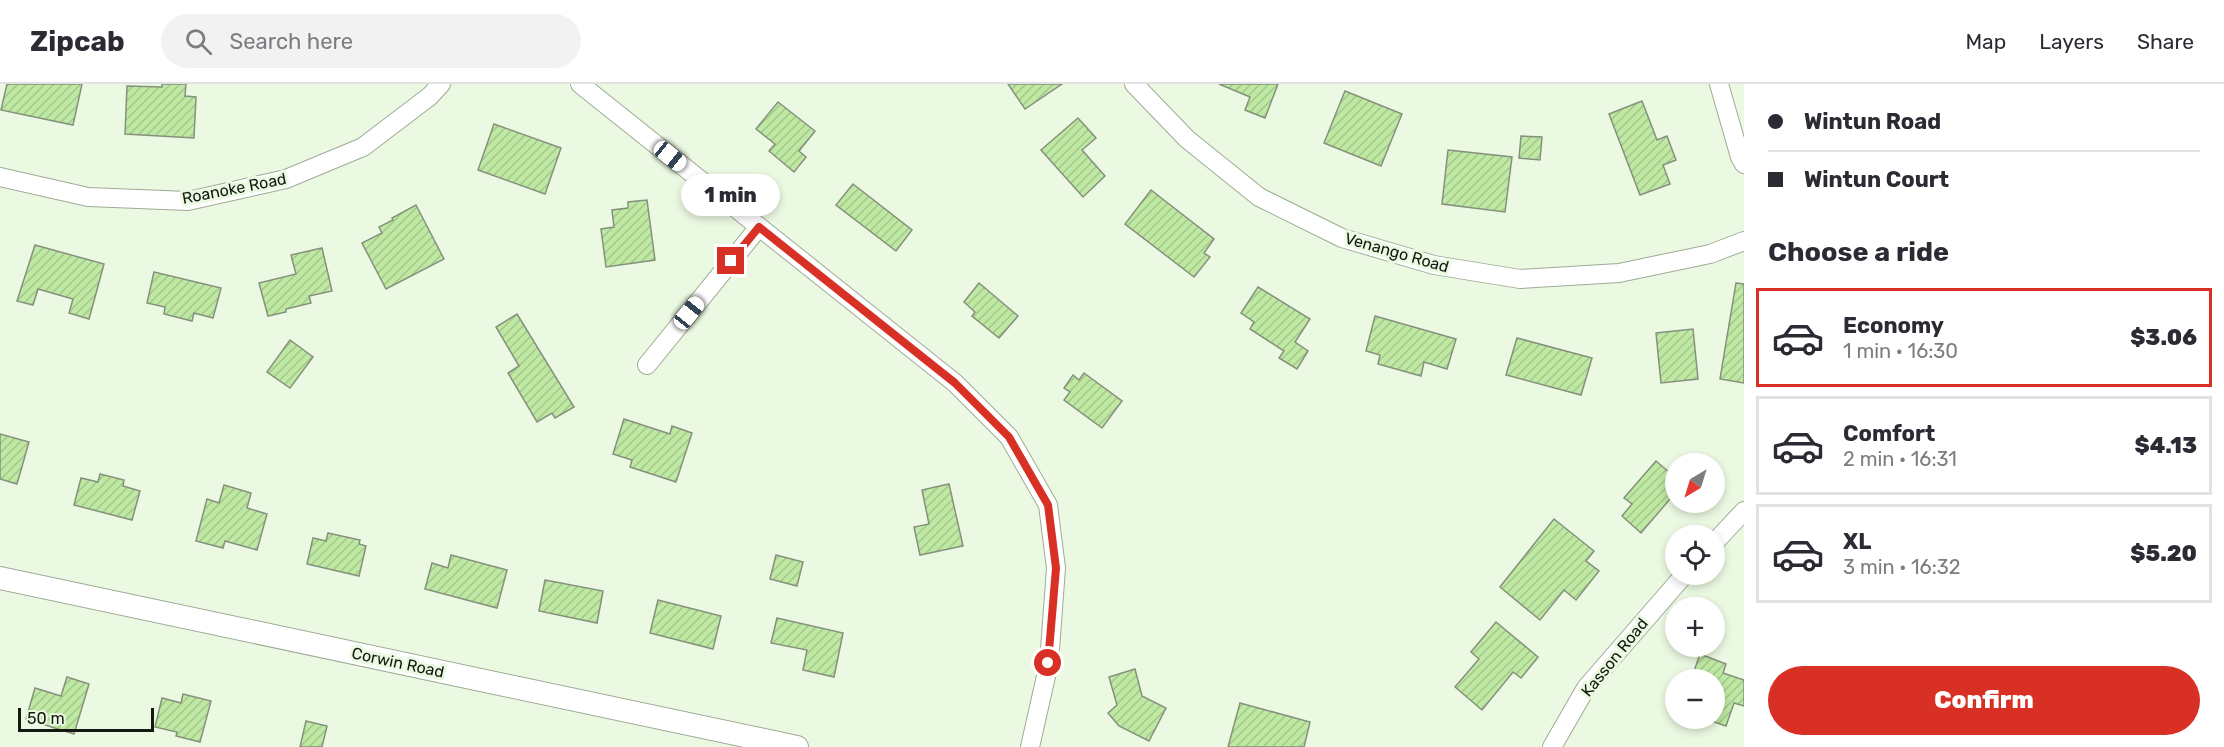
<!DOCTYPE html>
<meta charset="utf-8">
<style>
:root{--surface:#fff;--page:#f2f2f3;--text:#2b2b33;--muted:#7c7c81;--line:#e1e1e2;--accent:#d93025}
body{margin:0;font-family:Rubik,sans-serif;background:var(--page);color:var(--text);height:100vh;display:flex;flex-direction:column;font-size:22px;white-space:nowrap}
*{box-sizing:border-box;margin:0}
p{font-size:20px;color:var(--muted)}
.icon{flex:none;width:33px;height:33px;fill:none;stroke:currentColor;stroke-width:2;stroke-linecap:round;stroke-linejoin:round}
.map{position:relative;flex:1;overflow:hidden}
.details{display:flex;flex-direction:column;background:var(--surface);width:480px}
.details>*{flex:none}
.banner{display:grid;align-content:center;height:132px;padding:0 24px;background:var(--surface)}
.needle{width:39px;rotate:218deg}
.tools{position:absolute;left:1665px;top:369px;display:grid;gap:12px}
.tools a{display:grid;place-items:center;width:60px;height:60px;border-radius:50%;background:var(--surface);box-shadow:0 3px 9px #0003;font-size:30px}
.scale{position:absolute;left:18px;bottom:15px;width:136px;box-sizing:border-box;padding-left:6px;border:3px solid #131810;border-top:0;font-size:16px;line-height:21px;white-space:nowrap;color:#131810;-webkit-text-stroke:4px #ebf9e2;paint-order:stroke}
.end{position:absolute;width:27px;height:27px;margin:-14px;border:8px solid #d93025;background:#fff;box-shadow:0 0 0 3px #fff}
.from{border-radius:50%}
.bubble{position:absolute;height:42px;border-radius:21px;background:var(--surface);box-shadow:0 3px 9px #0003;font-size:20px;font-weight:800;line-height:42px;text-align:center}
.car{position:absolute;width:18px;height:36px;margin:-18px -9px;border-radius:8px;box-shadow:0 0 4px 2px #0007;background:linear-gradient(#fff 24%,#345 0 40%,#fff 0 76%,#345 0 86%,#fff 0)}
.banner b{display:flex;align-items:center;gap:21px;height:57px;font-size:22px}
.banner b+b{border-top:2px solid var(--line)}
.banner i{width:15px;height:15px;background:var(--text)}
ul{padding:0;list-style:none}
li{display:flex;align-items:center;gap:18px;height:99px;margin:0 12px 9px;padding:0 12px;border:3px solid var(--line);border-radius:0px}
li div{flex:1}
li b{display:block;font-size:22px}
li em{font-style:normal;font-weight:800}
li.selected{border-color:var(--accent)}
li>.icon{width:54px;height:54px;stroke-width:1.5}
h2{padding:0 24px;font-size:27px;line-height:72px}
.button{display:flex;gap:12px;margin-top:auto;padding:12px 24px}
.button a{flex:1;height:69px;border-radius:36px;background:var(--accent);color:#fff;font-size:24px;font-weight:800;line-height:69px;text-align:center}
header{display:flex;align-items:center;gap:36px;box-sizing:border-box;height:84px;padding:0 30px;background:var(--surface);border-bottom:2px solid var(--line)}
header strong{font-size:28px}
nav{display:flex;gap:33px;margin-inline-start:auto;font-size:21px}
.search{width:420px;height:54px;background:var(--page);display:flex;align-items:center;gap:15px;box-sizing:border-box;padding:0 21px;border-radius:33px;color:var(--muted);font-size:22px}
main{display:flex;flex:1;min-height:0}
.map>svg:first-child{display:block}
.building{fill:url(#building-hatch);stroke:#85917d;stroke-width:1.5}
.lines{fill:none;stroke-linecap:round;stroke-linejoin:round}
.minor-casing{stroke:#9eab96;stroke-width:20}
.major-casing{stroke:#9eab96;stroke-width:24}
.minor{stroke:#fff;stroke-width:18}
.major{stroke:#fff;stroke-width:22}
.route{stroke:#d93025;stroke-width:8}
.labels{text-anchor:middle;stroke-width:6;stroke-linejoin:round;paint-order:stroke}
.street-label{font-size:16px;fill:#131810;stroke:#ebf9e2}
</style>
<header>
<strong>Zipcab</strong>
<div class="search"><svg class="icon" aria-label="search" viewBox="0 0 24 24"><circle cx="10" cy="10" r="6"/><path d="M15 15l6 6"/></svg>Search here</div>
<nav><a>Map</a><a>Layers</a><a>Share</a></nav>
</header>
<main>
<div class="map">
<svg width="1744" height="663" viewBox="0 0 1744 663">
<defs>
<pattern id="building-hatch" width="6" height="6" patternUnits="userSpaceOnUse" patternTransform="scale(1.5)"><rect width="6" height="6" fill="#bfe9a3"/><path d="M-1 1l2-2M0 6l6-6M5 7l2-2" fill="none" stroke="#a3c78b"/></pattern>
</defs>
<rect width="100%" height="100%" fill="#ebf9e2"/>
<g class="building">
<path d="M7 0H82L73 41 1 26Z"/>
<path d="M162 0H186L185 12 196 13 194 54 125 50 127 2 162 3Z"/>
<path d="M1008 0H1062L1025 25Z"/>
<path d="M1219 0H1278L1265 34 1245 26 1250 13Z"/>
<path d="M1345 7 1402 30 1381 82 1324 59Z"/>
<path d="M1642 17 1657 56 1667 52 1676 76 1663 81 1670 100 1640 111 1609 30Z"/>
<path d="M778 18 815 47 799 67 806 73 794 88 769 67 775 60 756 45Z"/>
<path d="M1078 34 1096 54 1082 66 1105 92 1083 113 1041 66Z"/>
<path d="M494 40 561 64 545 110 478 86Z"/>
<path d="M1521 52 1542 53 1540 76 1519 74Z"/>
<path d="M1448 66 1512 73 1505 128 1442 120Z"/>
<path d="M853 100 912 146 896 167 836 121Z"/>
<path d="M1151 106 1214 155 1204 169 1210 173 1194 193 1125 140Z"/>
<path d="M647 116 655 176 606 183 601 145 614 143 612 126 628 124V118Z"/>
<path d="M416 121 444 175 386 205 362 159 382 149 379 143 393 136 392 134Z"/>
<path d="M35 161 104 180 89 235 69 229 73 215 38 205 33 221 17 217Z"/>
<path d="M322 164 332 207 309 212 311 219 286 225V228L268 232 259 199 296 190 291 171Z"/>
<path d="M154 188 221 204 213 234 194 229 192 237 164 230 165 223 147 219Z"/>
<path d="M979 199 1018 232 999 254 972 232 975 228 964 218Z"/>
<path d="M1736 199 1744 200V299L1720 295Z"/>
<path d="M1258 203 1310 235 1295 258 1308 267 1297 285 1279 274 1284 267 1250 245 1254 238 1241 229Z"/>
<path d="M517 230 574 323 555 334 552 329 537 338 508 289 519 282 496 243Z"/>
<path d="M1375 232 1456 255 1447 285 1424 278 1421 292 1378 280 1380 271 1366 267Z"/>
<path d="M1693 245 1698 295 1661 299 1656 249Z"/>
<path d="M1517 254 1592 274 1581 311 1506 291Z"/>
<path d="M290 256 313 273 290 304 267 288Z"/>
<path d="M1084 289 1122 317 1102 344 1064 316 1070 308 1064 304 1073 291 1079 296Z"/>
<path d="M624 335 670 350 672 342 692 349 676 398 630 383 632 376 613 370Z"/>
<path d="M0 350 29 358 17 400 0 395Z"/>
<path d="M1656 377 1676 394V408L1641 449 1622 432 1632 420 1624 414Z"/>
<path d="M100 390 124 396 123 402 140 407 132 436 74 421 81 394 98 398Z"/>
<path d="M949 400 963 462 920 471 914 443 929 440 922 406Z"/>
<path d="M224 401 251 409 247 424 267 430 257 466 225 457 223 464 196 457 207 415 219 419Z"/>
<path d="M1554 435 1594 467 1586 477 1599 487 1576 516 1564 506 1540 536 1500 503Z"/>
<path d="M328 449 360 456 359 460 366 462 359 492 307 480 313 454 326 457Z"/>
<path d="M451 471 507 486 497 524 425 505 432 479 448 484Z"/>
<path d="M776 471 803 478 797 502 770 495Z"/>
<path d="M545 496 603 507 597 539 539 527Z"/>
<path d="M658 516 721 532 713 565 650 549Z"/>
<path d="M777 534 843 549 834 593 803 586 807 566 771 559Z"/>
<path d="M1496 538 1538 573 1521 594 1513 588 1482 626 1455 603 1479 575 1471 568Z"/>
<path d="M1700 570 1726 580 1723 589 1744 596V622L1734 619 1726 642 1714 638V596H1701L1692 593Z"/>
<path d="M1135 585 1142 612 1166 624 1149 657 1119 642 1108 629 1117 621 1109 593Z"/>
<path d="M67 593 89 600 74 650 26 635 35 604 61 612Z"/>
<path d="M183 610 211 617 200 658 176 652 177 648 155 643 162 614 181 619Z"/>
<path d="M1240 619 1310 638 1304 663H1228Z"/>
<path d="M306 637 327 642 322 663H300Z"/>
</g>
<g class="lines">
<defs>
<g id="minor">
<path d="M580 0 955 299 1009 353 1048 421 1056 484 1049 579 1030 663"/>
<path d="M1134 0 1187 55 1259 113 1342 154 1434 181 1520 195 1619 189 1710 170 1744 157"/>
<path d="M1719 0 1740 73 1744 80"/>
<path d="M0 93 88 113 188 117 286 95 363 63 430 12 441 0"/>
<path d="M647 281 759 143"/>
<path d="M1714 459 1744 427"/>
<path d="M1552 663 1586 604 1685 490"/>
</g>
<path id="major" d="M0 494 797 663"/>
</defs>
<use href="#minor" class="minor-casing"/>
<use href="#major" class="major-casing"/>
<use href="#minor" class="minor"/>
<use href="#major" class="major"/>
</g>
<g class="lines">
<path class="route" d="M731 177 759 143 955 299 1009 353 1048 421 1056 484 1048 579"/>
</g>
<g class="labels">
<g class="street-label">
<text transform="translate(234 104) rotate(-11)" y="6">Roanoke Road</text>
<text transform="translate(1397 168) rotate(16)" y="6">Venango Road</text>
<text transform="translate(1614 573) rotate(-51)" y="6">Kasson Road</text>
<text transform="translate(398 578) rotate(12)" y="6">Corwin Road</text>
</g>
</g>
</svg>
<div class="tools">
<a><svg class="needle" viewBox="-14 -14 28 28"><path d="M0-13l5 13h-10z" fill="#e53935"/><path d="M0 13l5-13h-10z" fill="#7c7c81"/></svg></a>
<a><svg class="icon" aria-label="locate" viewBox="0 0 24 24"><circle cx="12" cy="12" r="6"/><path d="M12 2v4M12 18v4M2 12h4M18 12h4"/></svg></a>
<a>+</a>
<a>−</a>
</div>
<div class="scale">50 m</div>
<i class="end from" style="left:1048px;top:579px"></i>
<i class="end" style="left:731px;top:177px"></i>
<div class="bubble" style="left:681px;top:90px;width:99px">1 min</div>
<i class="car" style="left:670px;top:72px;rotate:129deg"></i>
<i class="car" style="left:689px;top:229px;rotate:39deg"></i>
</div>
<section class="details">
<div class="banner">
<b><i class="from"></i>Wintun Road</b>
<b><i></i>Wintun Court</b>
</div>
<h2>Choose a ride</h2>
<ul>
<li class="selected"><svg class="icon" aria-label="car" viewBox="0 0 24 24"><path d="M5 17H2v-5l4-1 3-4h7l3 4 3 1v5h-3M9 17h6M6 11h13"/><circle cx="7" cy="17" r="2"/><circle cx="17" cy="17" r="2"/></svg><div><b>Economy</b><p>1 min · 16:30</p></div><em>$3.06</em></li>
<li><svg class="icon" aria-label="car" viewBox="0 0 24 24"><path d="M5 17H2v-5l4-1 3-4h7l3 4 3 1v5h-3M9 17h6M6 11h13"/><circle cx="7" cy="17" r="2"/><circle cx="17" cy="17" r="2"/></svg><div><b>Comfort</b><p>2 min · 16:31</p></div><em>$4.13</em></li>
<li><svg class="icon" aria-label="car" viewBox="0 0 24 24"><path d="M5 17H2v-5l4-1 3-4h7l3 4 3 1v5h-3M9 17h6M6 11h13"/><circle cx="7" cy="17" r="2"/><circle cx="17" cy="17" r="2"/></svg><div><b>XL</b><p>3 min · 16:32</p></div><em>$5.20</em></li>
</ul>
<div class="button"><a>Confirm</a></div>
</section>
</main>
